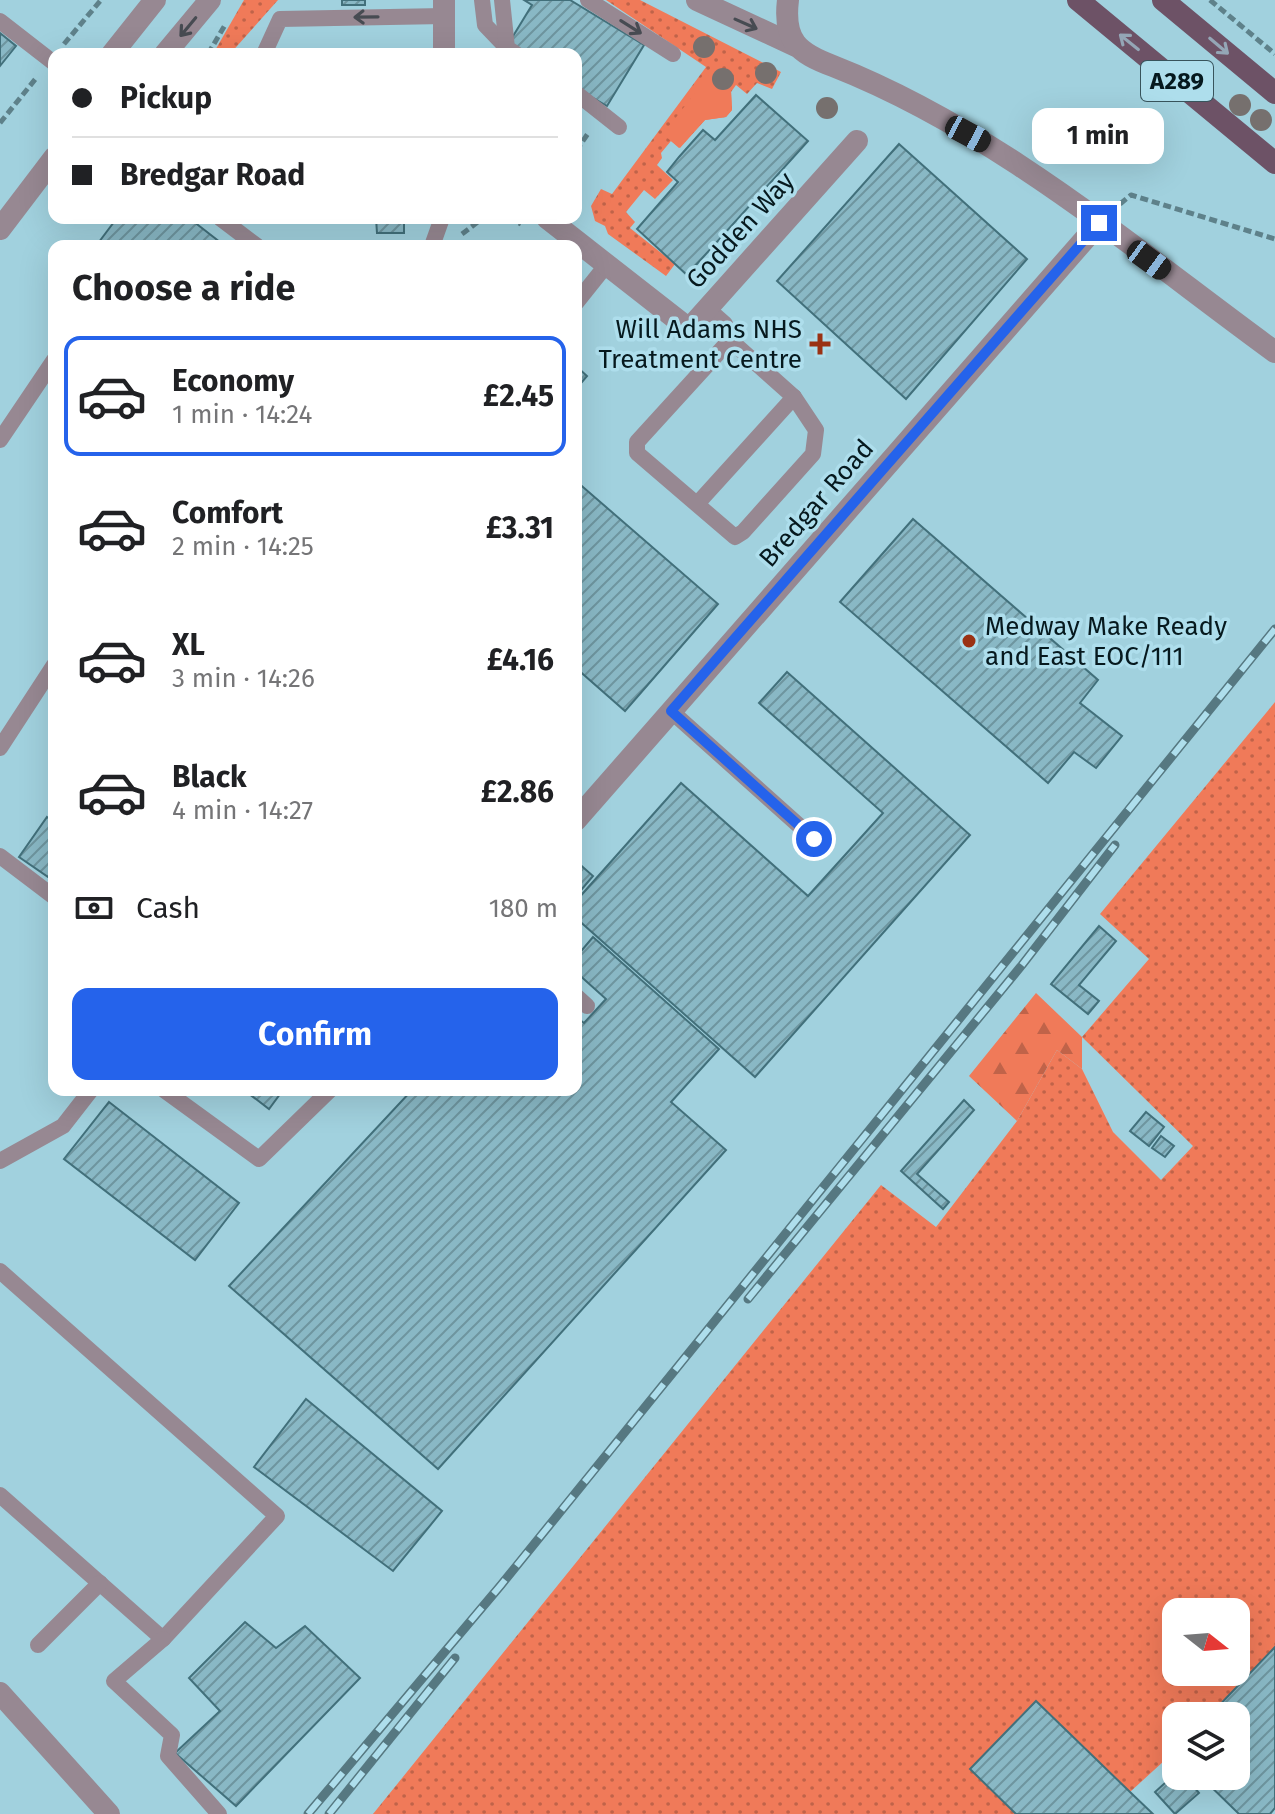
<!DOCTYPE html>
<meta charset="utf-8">
<style>
:root{--surface:#fff;--page:#f6f6f6;--text:#202124;--muted:#757577;--line:#e0e0e0;--accent:#2563eb}
body{margin:0;font-family:"Fira Sans",sans-serif;background:var(--page);color:var(--text);height:100vh;display:flex;flex-direction:column;font-size:30px;white-space:nowrap}
*{box-sizing:border-box;margin:0}
p{font-size:26px;color:var(--muted)}
.icon{flex:none;width:44px;height:44px;fill:none;stroke:currentColor;stroke-width:2;stroke-linecap:round;stroke-linejoin:round}
.map{position:relative;flex:1;overflow:hidden}
.side{position:absolute;left:48px;top:240px;width:534px;height:856px;display:flex;flex-direction:column;background:var(--surface);border-radius:16px;box-shadow:0 8px 32px #0002}
.side>*{flex:none}
.hud{position:absolute;left:48px;top:48px;width:534px;height:176px;border-radius:16px;box-shadow:0 8px 32px #0002;display:grid;align-content:center;height:176px;padding:0 24px;background:var(--surface)}
.needle{width:52px;rotate:107deg}
.buttons{position:absolute;left:1162px;top:1598px;display:grid;gap:16px}
.buttons a{display:grid;place-items:center;width:88px;height:88px;border-radius:16px;background:var(--surface);box-shadow:0 8px 32px #0002;font-size:40px}
.end{position:absolute;width:36px;height:36px;margin:-18px;border:10px solid #2563eb;background:#fff;box-shadow:0 0 0 4px #fff}
.from{border-radius:50%}
.bubble{position:absolute;height:56px;border-radius:16px;background:var(--surface);box-shadow:0 8px 32px #0002;font-size:26px;font-weight:700;line-height:56px;text-align:center}
.car{position:absolute;width:24px;height:48px;margin:-24px -12px;border-radius:10px;box-shadow:0 0 6px 2px #0007;background:linear-gradient(#222 24%,#8ab4d8 0 40%,#222 0 76%,#8ab4d8 0 86%,#222 0)}
.hud b{display:flex;align-items:center;gap:28px;height:76px;font-size:30px}
.hud b+b{border-top:2px solid var(--line)}
.hud i{width:20px;height:20px;background:var(--text)}
ul{padding:0;list-style:none}
li{display:flex;align-items:center;gap:24px;height:120px;margin:0 16px 12px;padding:0 8px;border:4px solid transparent;border-radius:16px}
li div{flex:1}
li b{display:block;font-size:30px}
li em{font-style:normal;font-weight:700}
li.active{border-color:var(--accent)}
li>.icon{width:72px;height:72px;stroke-width:1.5}
h2{padding:0 24px;font-size:36px;line-height:96px}
.pay{display:flex;align-items:center;gap:20px;height:88px;padding:0 24px;font-size:30px}
.pay p{margin-inline-start:auto}
.primary-button{display:flex;gap:16px;margin-top:auto;padding:16px 24px}
.primary-button a{flex:1;height:92px;border-radius:16px;background:var(--accent);color:#fff;font-size:32px;font-weight:700;line-height:92px;text-align:center}
.map>svg:first-child{display:block}
.grass{fill:url(#grass-dots);fill-rule:evenodd}
.forest{fill:url(#forest-firs)}
.park{fill:#f07a59}
.building{fill:url(#building-hatch);stroke:#42707b;stroke-width:2}
.lines{fill:none;stroke-linecap:round;stroke-linejoin:round}
.path{stroke:#5e818a;stroke-width:5;stroke-dasharray:8 4;stroke-linecap:butt}
.service{stroke:#978892;stroke-width:16}
.minor{stroke:#978892;stroke-width:22}
.tertiary{stroke:#978892;stroke-width:22}
.primary{stroke:#6d5266;stroke-width:22}
.rail-casing{stroke:#567881;stroke-width:9}
.rail{stroke:#aedeec;stroke-width:6;stroke-dasharray:18;stroke-linecap:butt}
.tree{fill:#76706e}
.oneway{stroke:#474b52}
.oneway2{stroke:#94a6b6}
.route{stroke:#2563eb;stroke-width:10}
.poi-dot{fill:#9a3214;stroke:#aedeec;stroke-width:3}
.labels{text-anchor:middle;stroke-width:7;stroke-linejoin:round;paint-order:stroke}
.shield{fill:#aedeec;stroke:#38545c;stroke-width:2}
.shield-label{font-size:24px;font-weight:bold;fill:#06191e}
.street-label{font-size:26px;fill:#06191e;stroke:#aedeec}
.poi-label{font-size:26px;fill:#06191e;stroke:#aedeec;text-anchor:end}
</style>
<div class="map">
<svg width="1275" height="1814" viewBox="0 0 1275 1814">
<defs>
<pattern id="grass-dots" width="8" height="8" patternUnits="userSpaceOnUse" patternTransform="scale(2)"><rect width="8" height="8" fill="#f07a59"/><path d="M2 2h.1M6 6h.1" fill="none" stroke="#c06349" stroke-width="1.8" stroke-linecap="round"/></pattern>
<pattern id="forest-firs" width="22" height="20" patternUnits="userSpaceOnUse" patternTransform="scale(2)"><rect width="22" height="20" fill="#f07a59"/><path d="M5 1l3.5 6h-7zM16 11l3.5 6h-7z" fill="#c06349"/></pattern>
<pattern id="building-hatch" width="6" height="6" patternUnits="userSpaceOnUse" patternTransform="scale(2)"><rect width="6" height="6" fill="#89b8c5"/><path d="M-1 1l2-2M0 6l6-6M5 7l2-2" fill="none" stroke="#6e959f"/></pattern>
</defs>
<rect width="100%" height="100%" fill="#a1d1de"/>
<g class="grass">
<path d="M244 0H278L230 54H213Z"/>
<path d="M606 0H640L781 72 772 89 757 83 747 94 736 85 731 92 732 110 726 117 705 120 680 148 671 141 661 153 662 158 657 165 673 180 655 199 644 190 626 212 635 222 630 228 675 264 666 276 608 234 605 226 595 221 591 206 601 189 612 194 706 67Z"/>
<path d="M1275 702V1647L1209 1716H1176V1750L1130 1792 1036 1701 970 1769 1016 1814H373L881 1185 936 1227 1017 1121 1057 1050 1082 1069 1113 1132 1161 1180 1193 1146 1082 1037 1149 959 1100 914ZM1176 1612H1236V1672H1176Z"/>
</g>
<path class="forest" d="M1036 993 1082 1037V1069L1057 1050 1017 1121 969 1076Z"/>
<path class="park" d="M709 75 731 90 732 110 726 117 705 120 679 148 663 134Z"/>
<g class="building">
<rect x="342" y="0" width="23" height="5"/>
<path d="M524 0H570L644 45 607 106 576 88V54H520L507 46 532 5Z"/>
<path d="M0 33 16 46 0 66Z"/>
<path d="M756 95 808 141 687 275 637 229 678 182 667 172 679 157 703 130 715 140Z"/>
<path d="M899 144 1027 259 906 399 777 281Z"/>
<path d="M117 218H189L225 246H96Z"/>
<path d="M376 218H404V233H377Z"/>
<path d="M576 366 587 376 576 389Z"/>
<path d="M576 481 718 604 625 711 576 668Z"/>
<path d="M913 519 1098 680 1080 703 1122 736 1096 768 1074 752 1048 783 840 602Z"/>
<path d="M787 672 970 835 755 1077 576 918V901L681 783 808 896 883 813 759 703Z"/>
<path d="M47 817 54 822V881L19 857Z"/>
<path d="M576 861 593 876 576 896Z"/>
<path d="M1099 926 1116 941 1079 985 1099 1001 1088 1014 1051 984Z"/>
<path d="M593 937 719 1049 671 1102 726 1150 438 1469 229 1286 412 1090H576V1017L584 1023 606 999 576 972V957Z"/>
<path d="M244 1090H283L269 1109Z"/>
<path d="M964 1100 974 1110 917 1174 949 1202 943 1209 901 1171Z"/>
<path d="M109 1102 239 1203 195 1260 64 1159Z"/>
<path d="M1146 1112 1164 1127 1149 1146 1130 1131Z"/>
<path d="M1161 1136 1174 1146 1165 1157 1152 1148Z"/>
<path d="M306 1399 442 1511 393 1571 254 1467Z"/>
<path d="M245 1622 276 1648 305 1626 360 1678 236 1806 175 1753 220 1711 189 1678Z"/>
<path d="M1275 1647V1808L1270 1814H1239L1200 1776H1236V1716H1209Z"/>
<path d="M1036 1701 1130 1792 1153 1814H1016L970 1769Z"/>
<path d="M1176 1773 1185 1776 1199 1793 1175 1814 1155 1792Z"/>
</g>
<g class="lines">
<g class="path">
<path d="M1210 0 1275 54"/>
<path d="M64 44 101 0"/>
<path d="M208 54 225 25"/>
<path d="M0 123 37 77"/>
<path d="M576 151 589 132"/>
<path d="M1120 204 1131 195 1275 239"/>
<path d="M508 218 521 224"/>
<path d="M462 234 483 218"/>
</g>
<g class="service">
<path d="M482 0 485 25 507 48"/>
<path d="M502 0 507 48 516 54"/>
<path d="M588 0 673 54"/>
<path d="M0 21 54 63"/>
<path d="M264 54 280 19 444 16"/>
<path d="M576 93 619 127"/>
<path d="M220 218 257 246"/>
<path d="M432 246 442 218"/>
<path d="M576 303 608 263"/>
<path d="M708 309 725 324 730 340 794 397"/>
<path d="M0 440 54 360"/>
<path d="M697 504 794 397 816 430 813 454 743 532 735 537 637 453V442L730 340"/>
<path d="M671 711 814 839"/>
<path d="M0 748 54 665"/>
<path d="M0 856 54 897"/>
<path d="M576 996 587 1006"/>
<path d="M164 1090 259 1159 330 1090"/>
<path d="M0 1161 63 1126 91 1090"/>
<path d="M0 1271 277 1516 163 1639 0 1495"/>
<path d="M163 1639 114 1681 172 1735 168 1756 219 1814"/>
<path d="M38 1645 100 1583"/>
</g>
<g class="minor">
<path d="M444 0V54"/>
<path d="M697 0 796 46"/>
<path d="M788 0C783 41 798 53 833 66 996 130 1135 250 1275 352"/>
<path d="M547 218 689 329 857 141"/>
<path d="M576 820 1099 223"/>
<path d="M0 1693 109 1814"/>
</g>
<g class="tertiary">
<path d="M112 54 155 0"/>
<path d="M165 54 210 0"/>
<path d="M0 229 54 158"/>
</g>
<g class="primary">
<path d="M1078 0 1275 163"/>
<path d="M1163 0 1275 93"/>
</g>
<defs>
<g id="rail">
<path d="M748 1299 1022 965 1115 845"/>
<path d="M308 1814 501 1585 1275 629"/>
<path d="M329 1814 455 1658"/>
</g>
</defs>
<use href="#rail" class="rail-casing"/>
<use href="#rail" class="rail"/>
</g>
<g class="tree">
<circle cx="704" cy="47" r="11"/>
<circle cx="766" cy="73" r="11"/>
<circle cx="723" cy="79" r="11"/>
<circle cx="1240" cy="105" r="11"/>
<circle cx="827" cy="108" r="11"/>
<circle cx="1261" cy="120" r="11"/>
</g>
<defs><path id="oneway-shaft" d="M-6 0H5M1.5-3L5.5 0L1.5 3" fill="none" stroke-width="1.6" stroke-linecap="round" stroke-linejoin="round" transform="scale(2)"/></defs>
<g class="oneway">
<use href="#oneway-shaft" transform="translate(366 17) rotate(179)"/>
<use href="#oneway-shaft" transform="translate(746 24) rotate(24)"/>
<use href="#oneway-shaft" transform="translate(188 27) rotate(130)"/>
<use href="#oneway-shaft" transform="translate(631 27) rotate(32)"/>
</g>
<g class="oneway2">
<use href="#oneway-shaft" transform="translate(1129 42) rotate(-141)"/>
<use href="#oneway-shaft" transform="translate(1219 46) rotate(40)"/>
</g>
<g class="lines">
<path class="route" d="M814 839 671 711 1099 223"/>
</g>
<g class="poi-dot">
<path d="M816 332h8v8h8v8h-8v8h-8v-8h-8v-8h8z"/>
<circle cx="969" cy="641" r="8"/>
</g>
<g class="labels">
<rect class="shield" x="1141" y="61" width="72" height="40" rx="6"/>
<g class="shield-label">
<text x="1177" y="89">A289</text>
</g>
<g class="street-label">
<text transform="translate(740 230) rotate(-48)" y="9">Godden Way</text>
<text transform="translate(816 503) rotate(-49)" y="9">Bredgar Road</text>
</g>
<g class="poi-label">
<text x="802" y="338">Will Adams NHS<tspan x="802" dy="30">Treatment Centre</tspan></text>
<text x="985" y="635" text-anchor="start">Medway Make Ready<tspan x="985" dy="30">and East EOC/111</tspan></text>
</g>
</g>
</svg>
<div class="buttons">
<a><svg class="needle" viewBox="-14 -14 28 28"><path d="M0-13l5 13h-10z" fill="#e53935"/><path d="M0 13l5-13h-10z" fill="#757577"/></svg></a>
<a><svg class="icon" aria-label="layers" viewBox="0 0 24 24"><path d="M12 4l9 5-9 5-9-5zM3 14l9 5 9-5"/></svg></a>
</div>
<i class="end from" style="left:814px;top:839px"></i>
<i class="end" style="left:1099px;top:223px"></i>
<div class="bubble" style="left:1032px;top:108px;width:132px">1 min</div>
<i class="car" style="left:968px;top:134px;rotate:118deg"></i>
<i class="car" style="left:1149px;top:260px;rotate:126deg"></i>
<div class="hud">
<b><i class="from"></i>Pickup</b>
<b><i></i>Bredgar Road</b>
</div>
<section class="side">
<h2>Choose a ride</h2>
<ul>
<li class="active"><svg class="icon" aria-label="car" viewBox="0 0 24 24"><path d="M5 17H2v-5l4-1 3-4h7l3 4 3 1v5h-3M9 17h6M6 11h13"/><circle cx="7" cy="17" r="2"/><circle cx="17" cy="17" r="2"/></svg><div><b>Economy</b><p>1 min · 14:24</p></div><em>£2.45</em></li>
<li><svg class="icon" aria-label="car" viewBox="0 0 24 24"><path d="M5 17H2v-5l4-1 3-4h7l3 4 3 1v5h-3M9 17h6M6 11h13"/><circle cx="7" cy="17" r="2"/><circle cx="17" cy="17" r="2"/></svg><div><b>Comfort</b><p>2 min · 14:25</p></div><em>£3.31</em></li>
<li><svg class="icon" aria-label="car" viewBox="0 0 24 24"><path d="M5 17H2v-5l4-1 3-4h7l3 4 3 1v5h-3M9 17h6M6 11h13"/><circle cx="7" cy="17" r="2"/><circle cx="17" cy="17" r="2"/></svg><div><b>XL</b><p>3 min · 14:26</p></div><em>£4.16</em></li>
<li><svg class="icon" aria-label="car" viewBox="0 0 24 24"><path d="M5 17H2v-5l4-1 3-4h7l3 4 3 1v5h-3M9 17h6M6 11h13"/><circle cx="7" cy="17" r="2"/><circle cx="17" cy="17" r="2"/></svg><div><b>Black</b><p>4 min · 14:27</p></div><em>£2.86</em></li>
</ul>
<div class="pay"><svg class="icon" aria-label="cash" viewBox="0 0 24 24"><path d="M3 7h18v10H3z"/><circle cx="12" cy="12" r="2"/></svg>Cash<p>180 m</p></div>
<div class="primary-button"><a>Confirm</a></div>
</section>
</div>
